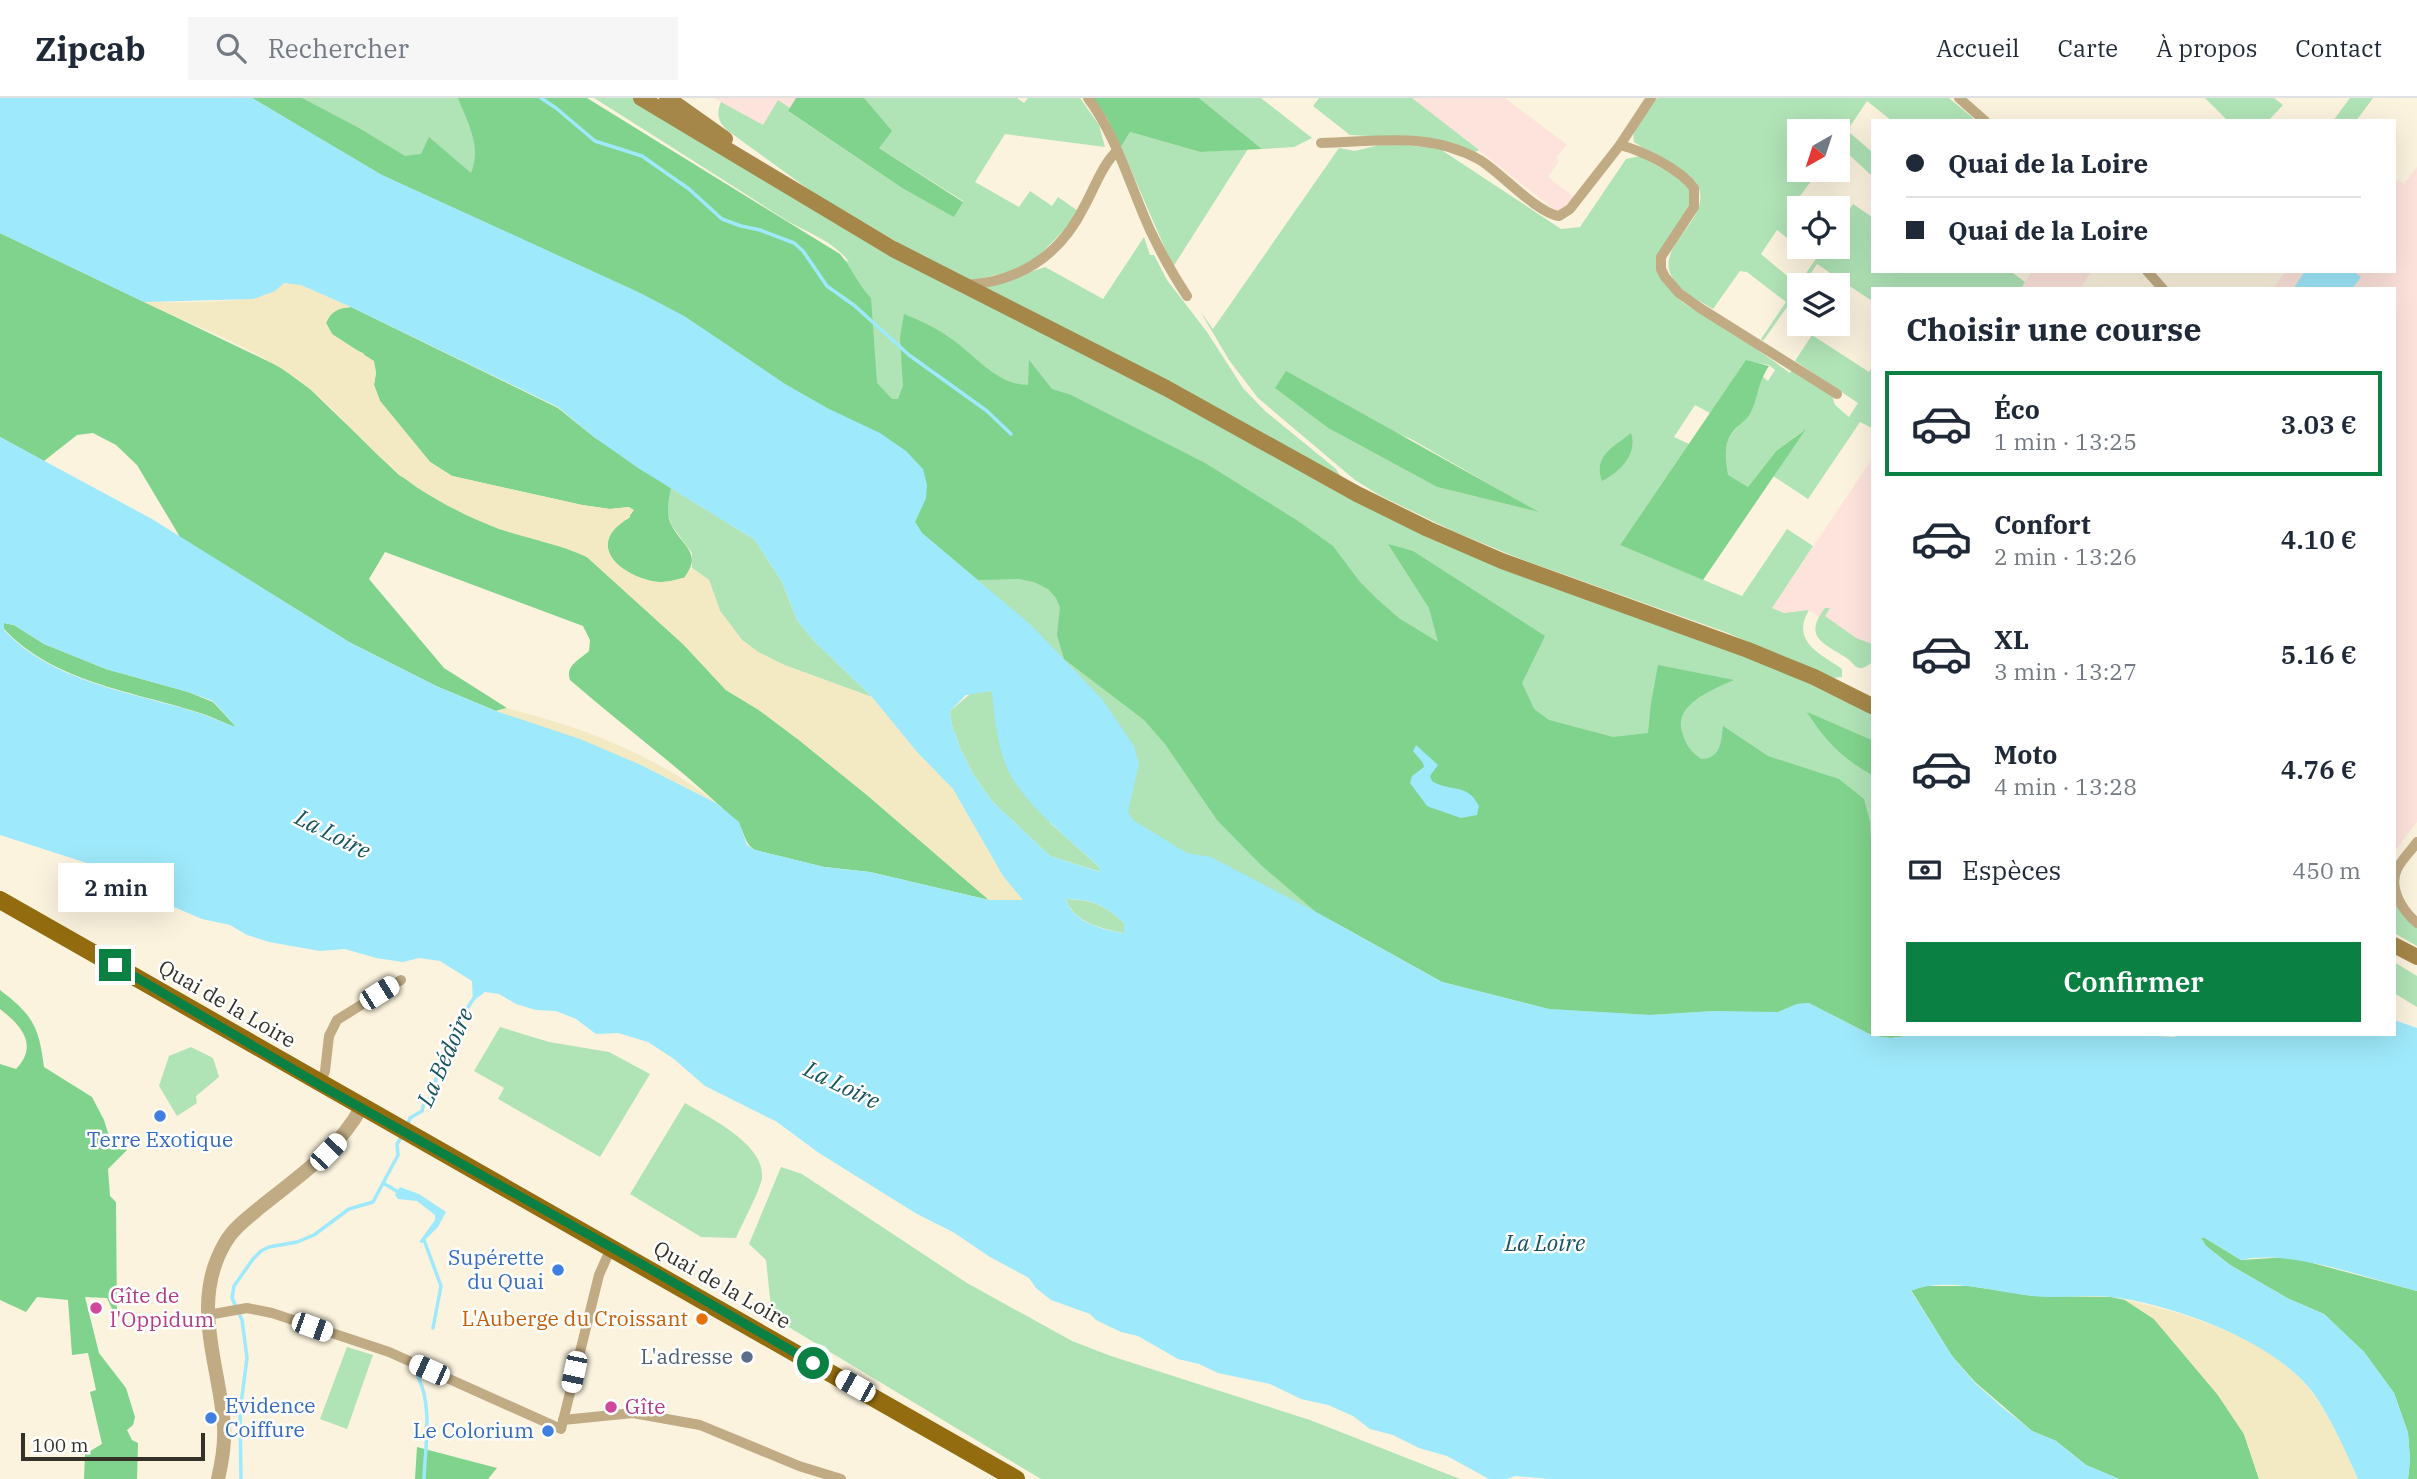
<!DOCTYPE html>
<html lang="fr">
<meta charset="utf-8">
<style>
:root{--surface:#fff;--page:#f6f6f7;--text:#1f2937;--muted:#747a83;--line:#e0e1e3;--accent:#0b8043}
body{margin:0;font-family:"IBM Plex Serif",serif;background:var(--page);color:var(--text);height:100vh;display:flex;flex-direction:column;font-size:26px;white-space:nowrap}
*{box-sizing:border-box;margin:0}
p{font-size:23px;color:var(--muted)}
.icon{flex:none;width:38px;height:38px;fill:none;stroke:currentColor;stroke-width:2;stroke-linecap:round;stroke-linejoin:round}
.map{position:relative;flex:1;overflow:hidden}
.sheet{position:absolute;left:1871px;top:189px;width:525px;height:749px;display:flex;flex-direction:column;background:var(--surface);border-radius:0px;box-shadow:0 7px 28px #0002}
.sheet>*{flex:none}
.banner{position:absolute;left:1871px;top:21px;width:525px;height:154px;border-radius:0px;box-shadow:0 7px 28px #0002;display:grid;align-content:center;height:154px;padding:0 35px;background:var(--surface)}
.needle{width:46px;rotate:219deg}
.controls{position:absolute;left:1787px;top:21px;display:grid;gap:14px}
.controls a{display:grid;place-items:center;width:63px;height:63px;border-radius:0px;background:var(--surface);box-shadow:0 7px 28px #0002;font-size:35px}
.scale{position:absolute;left:21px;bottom:18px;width:184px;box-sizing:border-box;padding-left:7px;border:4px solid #343129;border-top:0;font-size:19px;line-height:24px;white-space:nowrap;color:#343129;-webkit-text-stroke:5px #fff;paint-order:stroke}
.end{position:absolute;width:32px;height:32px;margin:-16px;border:9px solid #0b8043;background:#fff;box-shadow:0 0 0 4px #fff}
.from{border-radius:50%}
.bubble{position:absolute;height:49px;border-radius:0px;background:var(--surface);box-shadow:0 7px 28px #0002;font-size:23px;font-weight:600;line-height:49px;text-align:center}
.car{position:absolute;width:21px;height:42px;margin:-21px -10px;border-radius:9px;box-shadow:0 0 5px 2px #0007;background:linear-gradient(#fff 24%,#345 0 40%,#fff 0 76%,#345 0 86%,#fff 0)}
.banner b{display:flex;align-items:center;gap:24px;height:66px;font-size:26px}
.banner b+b{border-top:2px solid var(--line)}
.banner i{width:18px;height:18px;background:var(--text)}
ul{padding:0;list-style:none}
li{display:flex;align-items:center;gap:21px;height:105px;margin:0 14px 10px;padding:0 21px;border:4px solid transparent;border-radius:0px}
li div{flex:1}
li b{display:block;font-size:26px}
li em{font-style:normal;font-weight:600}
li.selected{border-color:var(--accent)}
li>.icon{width:63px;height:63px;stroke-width:1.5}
h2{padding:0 35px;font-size:32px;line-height:84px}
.pay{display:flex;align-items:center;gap:18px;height:77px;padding:0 35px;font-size:26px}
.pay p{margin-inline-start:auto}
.cta{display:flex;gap:14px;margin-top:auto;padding:14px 35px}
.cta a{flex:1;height:80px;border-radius:0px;background:var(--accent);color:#fff;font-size:28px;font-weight:600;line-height:80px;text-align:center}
header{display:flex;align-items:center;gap:42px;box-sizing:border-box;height:98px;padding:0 35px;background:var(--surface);border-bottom:2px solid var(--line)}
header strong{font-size:33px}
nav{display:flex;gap:38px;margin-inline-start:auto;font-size:24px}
.search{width:490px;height:63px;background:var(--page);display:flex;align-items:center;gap:18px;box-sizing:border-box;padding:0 24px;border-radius:0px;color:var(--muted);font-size:26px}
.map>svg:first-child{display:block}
.industrial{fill:#fde3dc}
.green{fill:#b0e3b6;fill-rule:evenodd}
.forest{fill:#80d38c}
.sand{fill:#f3eac4}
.water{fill:#9ee9fb;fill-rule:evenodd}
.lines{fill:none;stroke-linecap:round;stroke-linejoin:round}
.stream{stroke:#9ee9fb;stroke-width:3.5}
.minor{stroke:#c0ab84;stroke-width:10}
.tertiary{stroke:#c0ab84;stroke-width:14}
.secondary{stroke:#a6874a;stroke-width:16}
.primary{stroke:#936c0f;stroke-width:18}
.route{stroke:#0b8043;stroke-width:9}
.shop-dot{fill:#3f7fe0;stroke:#fff;stroke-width:2.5}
.hotel-dot{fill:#d1479c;stroke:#fff;stroke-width:2.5}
.food-dot{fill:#e8710a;stroke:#fff;stroke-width:2.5}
.service-dot{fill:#5c6f8a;stroke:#fff;stroke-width:2.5}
.labels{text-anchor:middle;stroke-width:5;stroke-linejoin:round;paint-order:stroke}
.street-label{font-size:21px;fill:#343129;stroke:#fff}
.shop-label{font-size:21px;fill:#366cbe;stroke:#fff;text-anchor:end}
.hotel-label{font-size:21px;fill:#b23c85;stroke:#fff;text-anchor:start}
.food-label{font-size:21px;fill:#c56008;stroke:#fff;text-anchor:end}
.service-label{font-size:21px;fill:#4e5e75;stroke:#fff;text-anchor:end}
.water-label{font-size:23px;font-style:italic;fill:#155360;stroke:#fff}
</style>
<header>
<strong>Zipcab</strong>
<div class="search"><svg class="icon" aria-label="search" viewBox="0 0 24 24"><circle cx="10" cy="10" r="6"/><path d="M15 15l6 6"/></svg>Rechercher</div>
<nav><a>Accueil</a><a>Carte</a><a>À propos</a><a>Contact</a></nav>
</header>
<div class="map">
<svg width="2417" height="1381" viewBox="0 0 2417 1381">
<rect width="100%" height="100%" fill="#fbf3de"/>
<g class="industrial">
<path d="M714 0H796L776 35Z"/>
<path d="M1412 0H1505L1567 47 1556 60 1559 63 1548 79 1574 99 1561 112H1555Z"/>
<path d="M2417 69V724L2394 754V191H2273L2286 173H2394V80L2404 86Z"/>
<path d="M2032 173H2092L2080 191H2021Z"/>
<path d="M1872 361V548L1848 539 1809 512 1784 515 1772 510Z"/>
</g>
<g class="green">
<path d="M263 0H584L834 157 849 164C835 144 806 134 786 122 722 81 658 40 594 0H635L862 141 960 194 1108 267 1329 387 1752 559 1872 614V642L1808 615 1872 647V915L1592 932 1047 703 1050 725 1098 768 1101 774 1050 758 992 703 973 676 961 652 952 628 950 613 969 597Z"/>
<path d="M864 0H1017L1024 5 1028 0H1080L1099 27 1105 49 1005 36 975 84 1019 109 1030 93 1052 108 1058 99 1078 113 1065 131 1028 169 970 183 928 162 815 96 727 32C718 24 716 15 721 4L763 27 778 2 790 10 789 14 902 90 954 118 963 103 879 50Z"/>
<path d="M1199 0H1261L1312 40 1294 49 1262 51Z"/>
<path d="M1319 0H1412L1479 52 1475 54 1440 42 1350 37 1313 8Z"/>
<path d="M1657 0H1949L1973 20 1972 23H1892L1867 3 1849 30V34L1872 54V78L1842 50 1838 55V33H1799V72H1819L1790 112 1792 119 1799 124V143L1796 147 1777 132 1761 156 1798 187 1824 149H1838V129L1853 106 1872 119V173H2010L2025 184 2021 191H1872V203L1817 166 1803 187H1799V192L1763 243 1761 241 1786 204 1747 174 1740 173 1713 211C1700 203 1683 195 1674 182 1649 148 1718 121 1696 84L1634 44C1630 29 1648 12 1657 0Z"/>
<path d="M2205 0H2274L2283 7 2268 23H2228Z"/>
<path d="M2350 0H2373L2356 23H2333Z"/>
<path d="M1130 34 1200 54 1248 51 1173 169 1121 49Z"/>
<path d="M1387 45 1440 51 1561 131 1580 129 1626 61 1640 58 1684 83 1694 99 1658 174 1682 204 1755 250 1790 275 1792 271 1832 297 1835 307 1849 319 1858 305 1795 263 1812 237 1869 274 1872 269V330L1860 324 1808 401 1773 378 1804 332 1776 353 1748 389 1727 377 1724 357 1728 343 1732 335 1751 313 1762 278 1768 283 1775 272 1769 267 1746 263 1710 315 1695 307 1674 339 1689 346 1620 447 1742 498 1787 431 1813 448 1772 510 1784 515 1809 512C1790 544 1821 556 1842 571V579L1832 580 1728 535 1523 462 1453 433 1379 397 1355 382 1258 300 1229 262 1200 213 1213 231 1339 50 1355 53ZM1275 289 1411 341 1536 413 1437 389 1328 330Z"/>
<path d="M1144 139 1150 157H1154L1167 182 1207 234 1243 290 1265 313 1336 371 1341 379 986 192V188L1045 169 1103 201Z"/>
<path d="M671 390 755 442 782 484 797 522 813 542 872 599 784 567 758 554 742 542 720 513 709 482 692 470V455L672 428 667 414Z"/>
<path d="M1825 510H1830L1825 518 1856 540 1872 546V564C1870 566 1866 569 1862 570 1856 571 1853 565 1848 561 1827 546 1801 541 1825 510Z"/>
<path d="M1066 801C1093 802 1103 806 1124 825V835C1102 831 1073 824 1066 801Z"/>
<path d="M2394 804 2402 816 2417 830V848L2394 835Z"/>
<path d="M2394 864 2417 878V909L2394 895Z"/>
<path d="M500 929 549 944 609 954 650 976 600 1059 498 1001 504 990 474 973Z"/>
<path d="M191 949 213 960 219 979 196 998 197 1005 177 1018 159 988 169 958Z"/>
<path d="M685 1005C708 1019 765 1046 762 1079 762 1089 741 1128 736 1140L701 1139 630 1096Z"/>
<path d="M781 1069 802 1076 967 1185 1072 1243 1111 1258 1310 1322 1460 1381H1041L772 1219 766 1162 749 1146Z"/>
<path d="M347 1249 373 1257 347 1331 320 1321Z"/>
</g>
<g class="forest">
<path d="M252 0H302L359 30 405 58 421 56 429 39 471 75C482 49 468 25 458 0H587L840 156C852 170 858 187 871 200L877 285 892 301H898L903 288 900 239 904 216C922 223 938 231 953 242 977 259 997 287 1028 287L1029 262 1052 291 1071 297 1205 365 1298 423 1333 448 1360 484 1377 501 1400 521 1438 544 1429 510 1388 446 1413 453 1545 538 1522 585 1534 611 1549 622 1613 639 1648 635 1651 605 1658 567 1734 582C1714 591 1673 606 1682 634 1686 647 1690 653 1701 661 1721 661 1721 644 1723 628L1768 658 1839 681 1864 701 1870 724 1872 764V936H1923L1891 940 1873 938 1809 905 1797 906 1778 914 1758 915 1714 913 1650 917 1549 911 1442 884 1316 814 1261 767 1217 722 1165 646 1144 622 1064 561 1057 537 1060 509 1056 500 1048 491 1034 484 1019 481 978 482 922 435 915 424 926 400 827 310 785 286 684 218 638 194 382 77Z"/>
<path d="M796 0H864L892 33 879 50 963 104 954 119 902 90 788 13Z"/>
<path d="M1092 0H1199L1262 51 1200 54 1130 34 1121 49 1107 20Z"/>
<path d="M0 135 280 269 310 291 399 377 465 416 499 431 568 450 587 459 683 546 726 592 759 612 799 642 867 697 989 802 870 774 824 769 755 752C743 745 745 731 735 722 683 672 624 629 570 582 565 568 579 562 589 553L590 542 583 528 385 454 369 481 444 570 507 610 496 613 436 588 349 544 180 439 137 367 116 347 93 335 77 337 44 363 0 339Z"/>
<path d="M351 209 558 310 594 339 671 390C669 403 665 416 672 428 683 449 703 455 684 480 677 481 670 484 663 484 642 485 597 464 610 437 614 429 623 424 630 419L629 409 610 411 582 407 452 378 430 364 380 303 374 287 376 274 363 255 348 249 332 236 326 225C331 213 338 210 351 209Z"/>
<path d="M1746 262 1769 268C1757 286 1759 297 1751 314 1748 321 1741 325 1736 330 1723 343 1725 360 1728 377L1748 389 1776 353 1806 331 1703 482 1620 447Z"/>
<path d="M1286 273 1539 414 1437 389 1328 330 1275 290Z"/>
<path d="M1631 335C1638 356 1620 374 1602 383 1593 357 1614 349 1631 335Z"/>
<path d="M4 525 14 527 44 546 106 571 188 594 213 604 237 630C224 625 211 618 197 614 131 593 54 584 4 531Z"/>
<path d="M1807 614 1872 642V677C1842 660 1826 644 1807 614Z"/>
<path d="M0 892C33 917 39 929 44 969L92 999 104 1022 113 1051 125 1045 127 1052 108 1071 110 1098 116 1104 117 1222 107 1200 85 1199 99 1255 126 1290 135 1319 133 1327 127 1332 132 1342 138 1345 137 1381H84L85 1356 102 1346 90 1294 96 1292 88 1255 72 1257 68 1202 37 1199 26 1214 0 1202V966L16 971C39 947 21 927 0 911Z"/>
<path d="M2201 1140H2205L2241 1162 2290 1159 2417 1193V1381H2408L2410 1362 2408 1335 2394 1295 2364 1254 2324 1216 2289 1201 2230 1167 2206 1148Z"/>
<path d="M1925 1188H1969L2034 1198 2111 1199 2125 1202 2154 1221 2218 1297 2244 1336 2259 1381H2119L2086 1367 2056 1343 2032 1333 1975 1284 1952 1258 1911 1192Z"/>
<path d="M417 1349 497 1370 488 1381H415Z"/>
</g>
<g class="sand">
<path d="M284 185 301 187 351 209C338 210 331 213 326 225L332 236 374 263 376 274 374 287 380 303 430 364 452 378 582 407 610 411 629 409 634 412C628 422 617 426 611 436 595 463 641 485 662 484 669 484 677 481 684 480L692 470 709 482 720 513 742 542 758 554 784 567 872 599 917 654 953 691 1003 778 1024 802H989L867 697 799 642 759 612 726 592 683 546 587 459C559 446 529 441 500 431 474 422 447 408 424 394 379 366 349 323 309 290 267 255 195 228 144 204 181 203 257 210 284 185Z"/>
<path d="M507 610C533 618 560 624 586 634 629 650 680 675 716 705L641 667 496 613Z"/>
<path d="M2125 1202C2187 1215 2274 1241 2313 1296 2332 1321 2345 1352 2358 1381H2259L2244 1336 2218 1297 2154 1221Z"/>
</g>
<g class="water">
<path d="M0 0H252L382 77 638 194 684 218 785 286 827 310 880 335 906 353 923 371 927 387 926 400 915 424 922 435 1030 526 1102 601 1134 648 1139 666 1128 714 1133 722 1187 755 1211 759 1316 814 1442 884 1549 911 1650 917 1714 913 1778 914 1797 906 1809 905 1873 938 1891 940 1923 936H2123L2173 939 2187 936H2394V922L2417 930V1193C2366 1180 2292 1151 2241 1162L2205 1140H2201L2206 1148 2230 1167 2289 1201 2324 1216 2364 1254 2394 1295 2408 1335 2410 1362 2408 1381H2358C2345 1352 2332 1322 2314 1296 2277 1244 2173 1206 2111 1199 2085 1196 2058 1201 2032 1198 1995 1194 1945 1178 1911 1193L1952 1258 1975 1285 2002 1309 2032 1333 2056 1343 2086 1367 2119 1381H1552L1515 1378 1507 1381H1489L1447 1358 1419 1350 1393 1337 1370 1331 1353 1318 1328 1307 1301 1301 1270 1286 1218 1275 1199 1266 1178 1261 1138 1238 1121 1234 1096 1222 1090 1216 1051 1202 1036 1190 1029 1180 990 1159 953 1134 917 1116 819 1055 777 1024 705 988 674 961 648 944 618 935 596 936 576 921 556 913 536 912 516 906 499 896 485 894 473 903 472 883 440 863 419 860 403 864 376 860 345 851 320 853 269 844 247 837 230 827 202 821 174 809 121 776 0 737V339L152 421 349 544 436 588 496 613 580 641 641 667 716 705 739 724 747 747 755 752 824 769 870 774 989 802H1023L1003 778 953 691 917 654 872 599 813 542 797 522 782 484 755 442 638 370 594 339 558 309 351 209 301 187 284 185 275 193 253 201 144 204 0 135ZM4 525 14 527 44 546 106 571 188 594 213 603 236 629C223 625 209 618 196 614 130 594 53 584 4 532ZM992 593C994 619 997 644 1006 668 1022 705 1069 741 1098 768L1100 774 1050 758 992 703 973 676 961 652 952 628 950 613 966 597ZM1066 801C1093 801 1104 807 1124 825V835C1103 832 1072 824 1066 801Z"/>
<path d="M2305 173H2353L2361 179 2352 191H2293Z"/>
<path d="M1416 647 1438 667 1430 678 1432 683C1451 695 1467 684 1479 708L1477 717 1461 720 1432 710 1427 708 1410 685 1412 678 1424 669 1423 665 1413 653Z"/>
<path d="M400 1089 419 1096 446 1114 438 1129 422 1145 419 1144 435 1122V1117L417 1103 398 1101 395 1097Z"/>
</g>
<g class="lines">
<g class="stream">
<path d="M541 0 556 10 595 43 642 58 689 91 722 121 741 128 760 132 794 145 803 153 827 188 855 208 909 257 987 313 1011 336"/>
<path d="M407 1028 410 1020 422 1013 424 1005 432 998 439 969 448 956 463 917 474 900"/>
<path d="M383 1085 400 1095"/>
<path d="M424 1142 441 1188 433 1230"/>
<path d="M418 1279C433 1309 425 1348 424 1381"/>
<path d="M241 1381 240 1314 247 1260 242 1222 232 1200 234 1188 253 1161 261 1153 269 1149 297 1144 314 1137 349 1111 373 1104 398 1057 397 1046 402 1038"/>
</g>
<g class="minor">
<path d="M1088 0C1117 39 1130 88 1150 132 1161 155 1173 177 1187 198"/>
<path d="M1959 0 1985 23"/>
<path d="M1321 45C1376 44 1429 33 1480 62 1501 75 1537 115 1559 118L1570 111 1620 47 1651 0"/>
<path d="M1620 47C1643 53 1680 71 1694 90V109L1661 159V171L1665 179 1679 195 1700 210 1837 296"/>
<path d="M2147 173 2163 191"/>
<path d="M967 187C1021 183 1060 157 1084 109 1094 91 1102 67 1117 53"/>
<path d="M2417 744C2411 753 2402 761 2397 771 2388 791 2403 813 2417 825"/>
<path d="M320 987 325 973 329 938 337 922 401 882"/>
<path d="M208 1217 247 1210 272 1215 389 1254 561 1331 599 1177 611 1150"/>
<path d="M563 1322 633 1315 700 1327 799 1368 841 1381"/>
</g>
<path class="tertiary" d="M218 1381C222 1364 225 1346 224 1328 219 1264 190 1205 225 1145 234 1129 249 1119 263 1107 299 1078 338 1052 361 1010"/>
<g class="secondary">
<path d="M641 0 893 151 1166 290 1357 396 1428 431 1502 463 1748 552 1814 579 1872 608"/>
<path d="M667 0 725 41"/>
<path d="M2394 847 2417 859"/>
</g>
<path class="primary" d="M0 802C337 997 678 1186 1016 1381"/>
</g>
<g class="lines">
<path class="route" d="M115 867 320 987 645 1168 813 1265"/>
</g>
<g class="shop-dot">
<circle cx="160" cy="1018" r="7"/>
<circle cx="558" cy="1172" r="7"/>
<circle cx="211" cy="1320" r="7"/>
<circle cx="548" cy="1333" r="7"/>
</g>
<g class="hotel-dot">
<circle cx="96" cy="1210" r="7"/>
<circle cx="611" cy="1309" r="7"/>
</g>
<circle class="food-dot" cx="702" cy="1221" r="7"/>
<circle class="service-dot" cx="747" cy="1259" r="7"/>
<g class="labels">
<g class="street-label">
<text transform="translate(227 906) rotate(30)" y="7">Quai de la Loire</text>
<text transform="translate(722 1187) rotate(30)" y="7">Quai de la Loire</text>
</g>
<g class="shop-label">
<text x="160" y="1049" text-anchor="middle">Terre Exotique</text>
<text x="544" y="1167">Supérette<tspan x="544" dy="24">du Quai</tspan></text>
<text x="225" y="1315" text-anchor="start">Evidence<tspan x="225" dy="24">Coiffure</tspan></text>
<text x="534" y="1340">Le Colorium</text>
</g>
<g class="hotel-label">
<text x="110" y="1205">Gîte de<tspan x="110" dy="24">l'Oppidum</tspan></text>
<text x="625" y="1316">Gîte</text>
</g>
<g class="food-label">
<text x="688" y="1228">L'Auberge du Croissant</text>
</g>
<g class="service-label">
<text x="733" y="1266">L'adresse</text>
</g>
<g class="water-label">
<text transform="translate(333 736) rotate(27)" y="8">La Loire</text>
<text transform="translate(445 959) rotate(-66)" y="8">La Bédoire</text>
<text transform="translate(842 987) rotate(26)" y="8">La Loire</text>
<text x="1545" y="1153">La Loire</text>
</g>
</g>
</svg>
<div class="controls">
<a><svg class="needle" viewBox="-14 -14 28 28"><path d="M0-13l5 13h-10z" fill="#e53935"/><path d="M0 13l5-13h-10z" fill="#747a83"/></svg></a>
<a><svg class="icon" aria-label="locate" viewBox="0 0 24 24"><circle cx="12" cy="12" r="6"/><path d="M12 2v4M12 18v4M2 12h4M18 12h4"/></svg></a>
<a><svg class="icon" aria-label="layers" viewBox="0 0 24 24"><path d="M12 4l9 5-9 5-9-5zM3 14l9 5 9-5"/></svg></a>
</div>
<div class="scale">100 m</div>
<i class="end from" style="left:813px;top:1265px"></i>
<i class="end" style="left:115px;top:867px"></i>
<div class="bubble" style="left:58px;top:765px;width:116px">2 min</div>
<i class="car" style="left:379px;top:895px;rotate:58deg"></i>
<i class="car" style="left:328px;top:1054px;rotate:44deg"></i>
<i class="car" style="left:312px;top:1229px;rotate:110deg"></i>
<i class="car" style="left:429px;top:1272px;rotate:294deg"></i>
<i class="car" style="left:574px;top:1274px;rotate:192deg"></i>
<i class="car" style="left:855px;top:1288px;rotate:299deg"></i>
<div class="banner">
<b><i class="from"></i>Quai de la Loire</b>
<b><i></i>Quai de la Loire</b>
</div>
<section class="sheet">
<h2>Choisir une course</h2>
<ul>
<li class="selected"><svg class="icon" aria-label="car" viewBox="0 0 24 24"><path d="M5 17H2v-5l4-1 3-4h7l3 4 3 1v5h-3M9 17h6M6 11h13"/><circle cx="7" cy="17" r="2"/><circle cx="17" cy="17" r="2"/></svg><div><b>Éco</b><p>1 min · 13:25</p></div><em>3.03 €</em></li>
<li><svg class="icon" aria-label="car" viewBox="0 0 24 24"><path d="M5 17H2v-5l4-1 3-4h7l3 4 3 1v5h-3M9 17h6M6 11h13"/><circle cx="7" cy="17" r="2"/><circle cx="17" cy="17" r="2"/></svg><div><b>Confort</b><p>2 min · 13:26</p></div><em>4.10 €</em></li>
<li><svg class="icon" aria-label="car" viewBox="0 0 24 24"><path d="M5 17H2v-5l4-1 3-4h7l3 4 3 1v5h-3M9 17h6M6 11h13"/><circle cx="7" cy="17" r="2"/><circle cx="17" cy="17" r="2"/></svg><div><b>XL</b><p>3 min · 13:27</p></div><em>5.16 €</em></li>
<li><svg class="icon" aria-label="car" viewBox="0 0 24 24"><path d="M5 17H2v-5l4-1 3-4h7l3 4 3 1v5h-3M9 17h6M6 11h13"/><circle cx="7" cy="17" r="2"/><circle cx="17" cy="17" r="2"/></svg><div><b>Moto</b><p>4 min · 13:28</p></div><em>4.76 €</em></li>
</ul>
<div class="pay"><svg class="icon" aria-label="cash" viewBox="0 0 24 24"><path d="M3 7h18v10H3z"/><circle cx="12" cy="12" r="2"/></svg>Espèces<p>450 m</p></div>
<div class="cta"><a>Confirmer</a></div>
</section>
</div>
